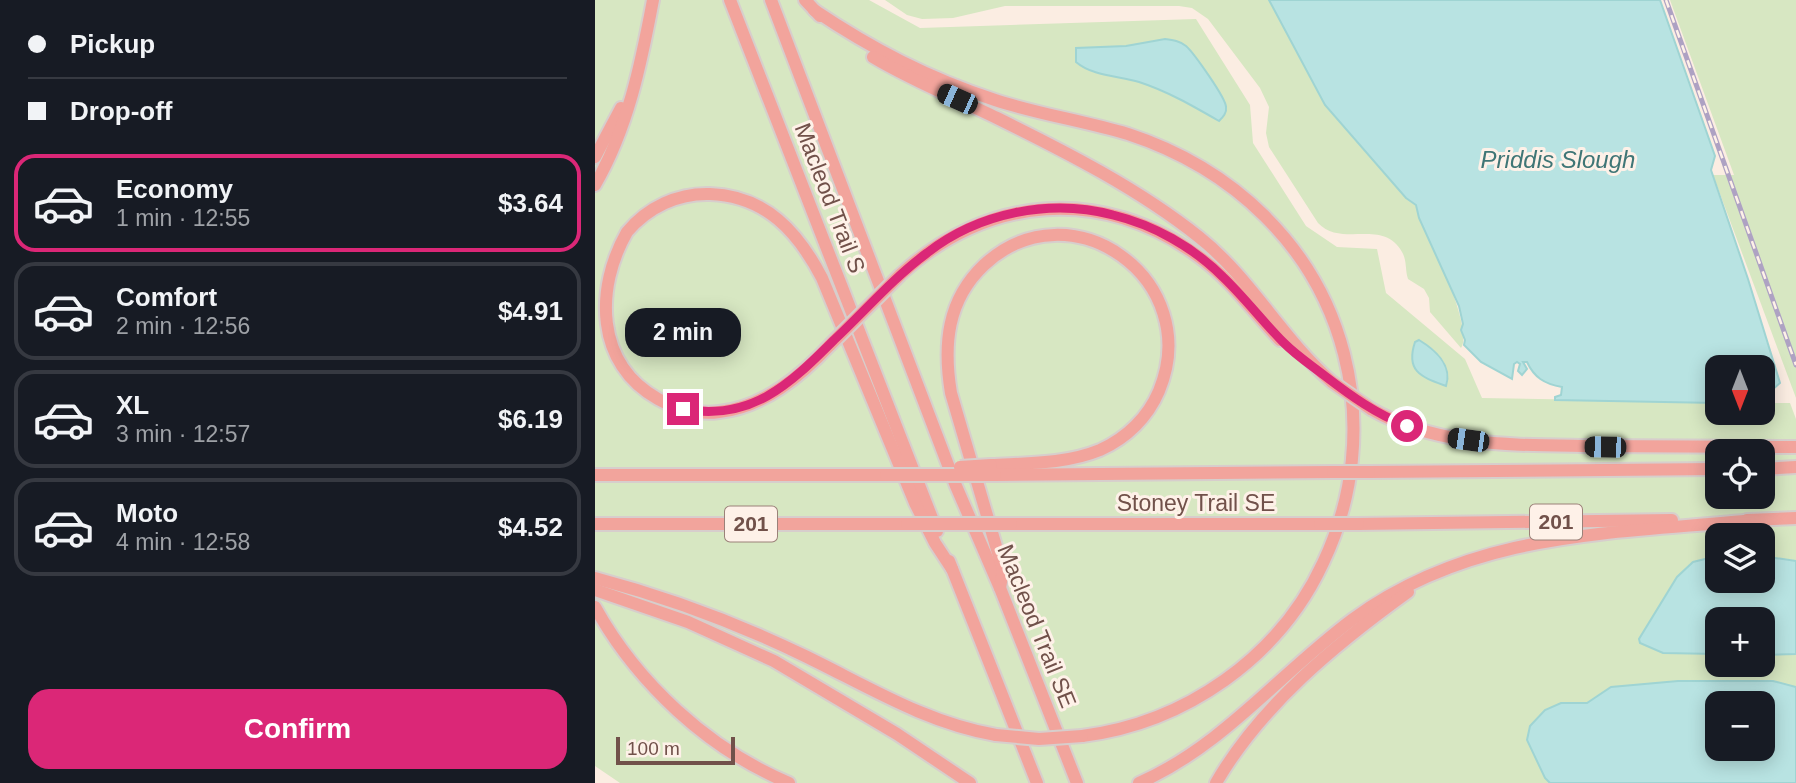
<!DOCTYPE html>
<meta charset="utf-8">
<style>
:root{--surface:#171b24;--page:#242831;--text:#f1f3f6;--muted:#9ea1a6;--line:#363941;--accent:#db2777}
body{margin:0;font-family:Arial,sans-serif;background:var(--page);color:var(--text);height:100vh;display:flex;flex-direction:column;font-size:26px;white-space:nowrap}
*{box-sizing:border-box;margin:0}
p{font-size:23px;color:var(--muted)}
.icon{flex:none;width:38px;height:38px;fill:none;stroke:currentColor;stroke-width:2;stroke-linecap:round;stroke-linejoin:round}
.map{position:relative;flex:1;overflow:hidden}
.panel{display:flex;flex-direction:column;background:var(--surface);width:595px}
.panel>*{flex:none}
.top-card{display:grid;align-content:center;height:154px;padding:0 28px;background:var(--surface)}
.needle{width:46px;rotate:180deg}
.buttons{position:absolute;left:1110px;top:355px;display:grid;gap:14px}
.buttons a{display:grid;place-items:center;width:70px;height:70px;border-radius:14px;background:var(--surface);box-shadow:0 4px 18px #0003;font-size:35px}
.scale{position:absolute;left:21px;bottom:18px;width:119px;box-sizing:border-box;padding-left:7px;border:4px solid #71514a;border-top:0;font-size:19px;line-height:24px;white-space:nowrap;color:#71514a;-webkit-text-stroke:5px #fef1e8;paint-order:stroke}
.end{position:absolute;width:32px;height:32px;margin:-16px;border:9px solid #db2777;background:#fff;box-shadow:0 0 0 4px #fff}
.from{border-radius:50%}
.bubble{position:absolute;height:49px;border-radius:21px;background:var(--surface);box-shadow:0 4px 18px #0003;font-size:23px;font-weight:700;line-height:49px;text-align:center}
.car{position:absolute;width:21px;height:42px;margin:-21px -10px;border-radius:9px;box-shadow:0 0 5px 2px #0007;background:linear-gradient(#222 24%,#8ab4d8 0 40%,#222 0 76%,#8ab4d8 0 86%,#222 0)}
.top-card b{display:flex;align-items:center;gap:24px;height:66px;font-size:26px}
.top-card b+b{border-top:2px solid var(--line)}
.top-card i{width:18px;height:18px;background:var(--text)}
ul{padding:0;list-style:none}
li{display:flex;align-items:center;gap:21px;height:98px;margin:0 14px 10px;padding:0 14px;border:4px solid var(--line);border-radius:21px}
li div{flex:1}
li b{display:block;font-size:26px}
li em{font-style:normal;font-weight:700}
li.selected{border-color:var(--accent)}
li>.icon{width:63px;height:63px;stroke-width:1.5}
.action{display:flex;gap:14px;margin-top:auto;padding:14px 28px}
.action a{flex:1;height:80px;border-radius:21px;background:var(--accent);color:#fff;font-size:28px;font-weight:700;line-height:80px;text-align:center}
main{display:flex;flex:1;min-height:0}
.map>svg:first-child{display:block}
.green{fill:#d7e7c2;fill-rule:evenodd}
.water{fill:#b8e3e2;stroke:#9fd4d3;stroke-width:2;fill-rule:evenodd}
.lines{fill:none;stroke-linecap:round;stroke-linejoin:round}
.motorway-casing{stroke:#d7cecc;stroke-width:16}
.motorway{stroke:#f2a49c;stroke-width:12}
.rail-casing{stroke:#aea2c3;stroke-width:5}
.rail{stroke:#fef1e8;stroke-width:2.5;stroke-dasharray:8;stroke-linecap:butt}
.motorway-bridge-casing{stroke:#d7cecc;stroke-width:16;stroke-linecap:butt}
.motorway-bridge{stroke:#f2a49c;stroke-width:12}
.route{stroke:#db2777;stroke-width:9}
.labels{text-anchor:middle;stroke-width:6;stroke-linejoin:round;paint-order:stroke}
.shield{fill:#fef1e8;stroke:#9b8179;stroke-width:2}
.shield-label{font-size:21px;font-weight:bold;fill:#71514a}
.street-label{font-size:23px;fill:#71514a;stroke:#fef1e8}
.water-label{font-size:24px;font-style:italic;fill:#3f7676;stroke:#fef1e8}
</style>
<main>
<section class="panel">
<div class="top-card">
<b><i class="from"></i>Pickup</b>
<b><i></i>Drop-off</b>
</div>
<ul>
<li class="selected"><svg class="icon" aria-label="car" viewBox="0 0 24 24"><path d="M5 17H2v-5l4-1 3-4h7l3 4 3 1v5h-3M9 17h6M6 11h13"/><circle cx="7" cy="17" r="2"/><circle cx="17" cy="17" r="2"/></svg><div><b>Economy</b><p>1 min · 12:55</p></div><em>$3.64</em></li>
<li><svg class="icon" aria-label="car" viewBox="0 0 24 24"><path d="M5 17H2v-5l4-1 3-4h7l3 4 3 1v5h-3M9 17h6M6 11h13"/><circle cx="7" cy="17" r="2"/><circle cx="17" cy="17" r="2"/></svg><div><b>Comfort</b><p>2 min · 12:56</p></div><em>$4.91</em></li>
<li><svg class="icon" aria-label="car" viewBox="0 0 24 24"><path d="M5 17H2v-5l4-1 3-4h7l3 4 3 1v5h-3M9 17h6M6 11h13"/><circle cx="7" cy="17" r="2"/><circle cx="17" cy="17" r="2"/></svg><div><b>XL</b><p>3 min · 12:57</p></div><em>$6.19</em></li>
<li><svg class="icon" aria-label="car" viewBox="0 0 24 24"><path d="M5 17H2v-5l4-1 3-4h7l3 4 3 1v5h-3M9 17h6M6 11h13"/><circle cx="7" cy="17" r="2"/><circle cx="17" cy="17" r="2"/></svg><div><b>Moto</b><p>4 min · 12:58</p></div><em>$4.52</em></li>
</ul>
<div class="action"><a>Confirm</a></div>
</section>
<div class="map">
<svg width="1201" height="783" viewBox="0 0 1201 783">
<rect width="100%" height="100%" fill="#fbede2"/>
<g class="green">
<path d="M0 0H274L325 28 601 19 655 105 658 143 711 226 742 247 782 249 791 293 870 359 887 398 1122 402V413H1167V403H1195L1201 419V783H25L0 766ZM1122 452H1167V497H1122ZM1122 536H1167V581H1122ZM1122 620H1167V665H1122ZM1122 704H1167V749H1122Z"/>
<path d="M290 0H674L730 105 811 198 821 205 824 218C836 240 879 329 866 348L835 312 834 298 829 289 813 279C810 270 812 260 807 252 788 218 746 248 723 223L674 147 671 133 674 107 665 88 613 19 597 8 584 6H410L358 18 327 19 312 15Z"/>
<path d="M1075 0H1201V398L1118 175H1139Z"/>
</g>
<g class="water">
<path d="M674 0H1065L1120 156 1116 170 1153 279 1185 383 1167 399V368H1122V403L960 400V397L966 395 967 387C949 384 939 377 932 362H928L932 369 927 375 923 371 925 364 922 362 919 364 917 379 886 362 869 345 870 340 866 330 868 324 864 306 824 218 821 205 811 198 730 105Z"/>
<path d="M570 39C578 40 585 41 591 46 598 52 631 98 631 107 632 113 628 117 624 121 598 106 572 91 544 82 524 76 497 76 481 62V48L531 46Z"/>
<path d="M824 340C839 349 858 365 851 386 827 377 810 372 820 342Z"/>
<path d="M1122 556V581H1167V556L1201 561V654L1167 655V620H1122V654L1068 653 1045 643 1044 639 1082 577 1098 562Z"/>
<path d="M1083 681H1178L1201 687V783H955L950 778 932 740 935 726 950 710 966 703H992L1016 687ZM1122 704H1167V749H1122Z"/>
</g>
<g class="lines">
<defs>
<g id="motorway">
<path d="M135 0 342 531"/>
<path d="M176 0 361 486 405 588 482 783"/>
<path d="M210 0 225 16"/>
<path d="M219 10C277 49 333 78 400 100 443 114 489 121 533 134 637 168 721 245 749 354 767 424 759 498 728 563 684 658 590 723 487 736"/>
<path d="M278 57C318 81 361 98 402 118 471 152 544 189 604 237 656 278 687 339 737 382"/>
<path d="M0 157 26 108"/>
<path d="M0 185C33 128 46 64 58 0"/>
<path d="M305 275C391 195 508 186 603 256 635 279 658 311 685 340"/>
<path d="M235 345C206 376 169 407 124 412 104 415 81 409 63 399 0 364 0 288 32 232 53 207 83 193 115 194 171 196 203 232 227 278L320 503 340 543 357 569"/>
<path d="M776 409C840 446 916 445 988 446 1059 447 1130 446 1201 447"/>
<path d="M396 465C433 463 471 464 505 450 532 438 553 417 564 391 610 280 476 184 389 265 352 300 348 345 356 393L408 570 405 588"/>
<path d="M1167 469 1201 467"/>
<path d="M774 472 1122 469"/>
<path d="M0 475H291"/>
<path d="M400 475 738 472"/>
<path d="M1152 520 1201 518"/>
<path d="M0 524H312"/>
<path d="M416 524H725"/>
<path d="M763 524 1077 520"/>
<path d="M354 561 442 783"/>
<path d="M0 578C72 597 142 623 210 656 272 686 331 723 401 735"/>
<path d="M0 590 93 622 179 661 302 734 375 783"/>
<path d="M0 607C42 683 113 749 194 783"/>
<path d="M544 783C628 746 685 673 758 619 879 531 1017 534 1159 520"/>
<path d="M621 783C666 705 741 644 813 592"/>
</g>
</defs>
<use href="#motorway" class="motorway-casing"/>
<use href="#motorway" class="motorway"/>
<defs>
<path id="rail" d="M1071 0 1201 365"/>
</defs>
<use href="#rail" class="rail-casing"/>
<use href="#rail" class="rail"/>
<defs>
<g id="motorway-bridge">
<path d="M235 345 305 275"/>
<path d="M737 382 776 409"/>
<path d="M365 467 396 465"/>
<path d="M738 472H774"/>
<path d="M291 475H400"/>
<path d="M312 524H416"/>
<path d="M725 524H763"/>
<path d="M401 735 444 739 487 736"/>
</g>
</defs>
<use href="#motorway-bridge" class="motorway-bridge-casing"/>
<use href="#motorway-bridge" class="motorway-bridge"/>
</g>
<g class="lines">
<path class="route" d="M88 409C156 422 195 384 239 340 270 311 298 278 332 253 383 213 455 198 518 215 559 225 598 247 628 277 650 298 668 322 689 343 702 356 716 365 730 376 756 396 781 414 812 426"/>
</g>
<g class="labels">
<g class="shield">
<rect x="935" y="504.5" width="52" height="35" rx="5"/>
<rect x="130" y="506.5" width="52" height="35" rx="5"/>
</g>
<g class="shield-label">
<text x="961" y="529">201</text>
<text x="156" y="531">201</text>
</g>
<g class="street-label">
<text transform="translate(235 198) rotate(69)" y="8">Macleod Trail S</text>
<text x="601" y="511">Stoney Trail SE</text>
<text transform="translate(442 626) rotate(68)" y="8">Macleod Trail SE</text>
</g>
<g class="water-label">
<text x="963" y="168">Priddis Slough</text>
</g>
</g>
</svg>
<div class="buttons">
<a><svg class="needle" viewBox="-14 -14 28 28"><path d="M0-13l5 13h-10z" fill="#e53935"/><path d="M0 13l5-13h-10z" fill="#9ea1a6"/></svg></a>
<a><svg class="icon" aria-label="locate" viewBox="0 0 24 24"><circle cx="12" cy="12" r="6"/><path d="M12 2v4M12 18v4M2 12h4M18 12h4"/></svg></a>
<a><svg class="icon" aria-label="layers" viewBox="0 0 24 24"><path d="M12 4l9 5-9 5-9-5zM3 14l9 5 9-5"/></svg></a>
<a>+</a>
<a>−</a>
</div>
<div class="scale">100 m</div>
<i class="end from" style="left:812px;top:426px"></i>
<i class="end" style="left:88px;top:409px"></i>
<div class="bubble" style="left:30px;top:308px;width:116px">2 min</div>
<i class="car" style="left:362px;top:99px;rotate:294deg"></i>
<i class="car" style="left:873px;top:440px;rotate:278deg"></i>
<i class="car" style="left:1010px;top:447px;rotate:271deg"></i>
</div>
</main>
